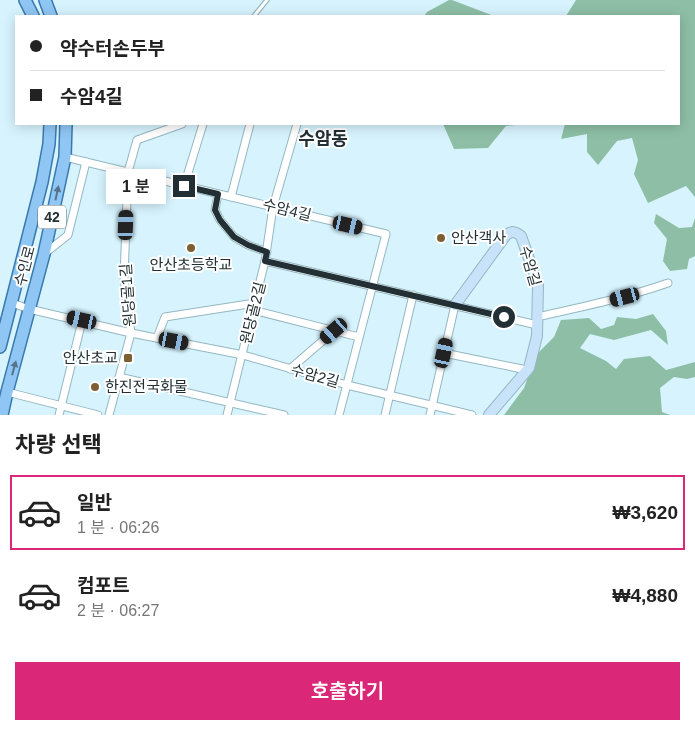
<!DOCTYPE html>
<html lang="ko">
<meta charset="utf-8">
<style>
:root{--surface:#fff;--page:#f6f6f6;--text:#222;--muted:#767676;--line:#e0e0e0;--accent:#db2777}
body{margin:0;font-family:Arial,"Noto Sans KR",sans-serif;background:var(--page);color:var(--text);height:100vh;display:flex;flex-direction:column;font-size:19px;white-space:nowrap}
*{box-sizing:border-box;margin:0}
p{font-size:16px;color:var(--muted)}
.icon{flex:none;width:28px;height:28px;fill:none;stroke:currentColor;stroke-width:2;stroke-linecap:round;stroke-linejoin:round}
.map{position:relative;height:415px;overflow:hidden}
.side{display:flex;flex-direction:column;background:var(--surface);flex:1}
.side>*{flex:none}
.hud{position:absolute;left:15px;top:15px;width:665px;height:110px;border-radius:0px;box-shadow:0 2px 12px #0003;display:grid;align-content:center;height:110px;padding:0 15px;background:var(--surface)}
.end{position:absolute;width:22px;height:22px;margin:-11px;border:6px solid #223035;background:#fff;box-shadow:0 0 0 2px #fff}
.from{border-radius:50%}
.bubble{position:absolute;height:35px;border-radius:0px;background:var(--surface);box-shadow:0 2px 12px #0003;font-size:16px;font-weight:600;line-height:35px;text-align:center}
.car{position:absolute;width:15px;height:30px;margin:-15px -8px;border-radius:6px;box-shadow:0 0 4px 1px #0007;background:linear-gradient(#222 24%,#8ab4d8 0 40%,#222 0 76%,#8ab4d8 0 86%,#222 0)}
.hud b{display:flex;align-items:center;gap:18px;height:48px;font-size:19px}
.hud b+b{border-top:1px solid var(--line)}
.hud i{width:12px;height:12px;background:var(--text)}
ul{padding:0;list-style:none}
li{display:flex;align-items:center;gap:15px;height:75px;margin:0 10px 8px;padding:0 5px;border:2px solid transparent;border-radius:0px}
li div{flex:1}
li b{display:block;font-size:19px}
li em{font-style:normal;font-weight:600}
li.active{border-color:var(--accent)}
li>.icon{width:45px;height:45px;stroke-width:1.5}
h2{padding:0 15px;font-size:22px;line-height:60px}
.primary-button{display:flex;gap:10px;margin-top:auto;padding:10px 15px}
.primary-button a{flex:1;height:58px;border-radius:0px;background:var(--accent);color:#fff;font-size:20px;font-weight:600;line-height:58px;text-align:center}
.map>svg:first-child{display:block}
.forest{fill:#8ebfa6}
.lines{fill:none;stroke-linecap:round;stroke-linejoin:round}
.lane-casing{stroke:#93b7c2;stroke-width:5.5}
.street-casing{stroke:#93b7c2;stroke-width:9}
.secondary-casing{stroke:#93b7c2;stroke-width:12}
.primary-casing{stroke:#3979ad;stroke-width:14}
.lane{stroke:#fff;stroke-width:3}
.street{stroke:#fff;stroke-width:7}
.secondary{stroke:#c8e2fa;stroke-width:10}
.primary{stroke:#90c6f4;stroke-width:11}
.oneway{fill:#54748b}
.route{stroke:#223035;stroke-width:6}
.poi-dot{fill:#7c5f33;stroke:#fff;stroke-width:2}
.labels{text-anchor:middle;stroke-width:4;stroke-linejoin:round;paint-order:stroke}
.shield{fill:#fff;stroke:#646e72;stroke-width:1}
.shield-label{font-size:14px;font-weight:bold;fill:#223035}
.street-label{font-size:15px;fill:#223035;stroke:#fff}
.poi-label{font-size:15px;fill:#223035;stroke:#fff;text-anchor:start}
.quarter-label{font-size:18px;font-weight:bold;fill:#223035;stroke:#fff}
</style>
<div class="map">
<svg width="695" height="415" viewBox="0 0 695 415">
<rect width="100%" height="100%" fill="#d7f4fe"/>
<g class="forest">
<path d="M449 0H452L494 16H424L427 12Z"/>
<path d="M576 0H695V197L686 186 648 203 634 174 638 160 632 138 617 141 598 165 587 152V134L561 139 565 124H679V16H566Z"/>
<path d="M443 124H525L506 126 488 148 454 149Z"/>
<path d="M656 214 679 228 692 227 695 218V256L689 259 687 269 670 271 663 261 667 239 654 223Z"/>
<path d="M653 314 666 331 668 345 651 330 614 340 590 334 580 348 606 361 616 369 624 359 650 356 666 370 695 362V377L687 379 674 377 660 388 662 412 670 415H504L524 388 536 355 554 337 561 320 589 318 601 329 614 325 617 317 636 319Z"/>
</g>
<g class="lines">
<defs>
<path id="lane" d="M254 16 267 0"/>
<g id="street">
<path d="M65 157 386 234 339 415"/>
<path d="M184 186 203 124"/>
<path d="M218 194 215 210 220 220 234 237 248 245 267 252"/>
<path d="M231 197 250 124"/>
<path d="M44 254 68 235 86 162"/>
<path d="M265 261 537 325"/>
<path d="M12 303 29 309 131 333 243 355 347 385 472 415"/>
<path d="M253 310 359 337"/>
<path d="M537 317C581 307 625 298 668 283"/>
<path d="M157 338 165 317 255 303"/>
<path d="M444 353 527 370"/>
<path d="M290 369 334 331"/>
<path d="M119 377 284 415"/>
<path d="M7 392 98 415"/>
<path d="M59 415 82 321"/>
<path d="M109 415 131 333 124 277 128 172 137 140 182 124"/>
<path d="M227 415 265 261 273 207 297 124"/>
<path d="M385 415 413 295"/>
<path d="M430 415 455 305"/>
</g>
<path id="secondary" d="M455 305 506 235C512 231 515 231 521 236L538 284 537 336 529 368 489 415"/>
<g id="primary">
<path d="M25 0 33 16"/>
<path d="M45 0 51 16"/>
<path d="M0 347 42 182 49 144 50 124"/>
<path d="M2 415 7 392 44 254 65 157 66 124"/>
</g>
</defs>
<use href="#lane" class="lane-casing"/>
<use href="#street" class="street-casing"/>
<use href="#secondary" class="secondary-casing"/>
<use href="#primary" class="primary-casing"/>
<use href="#lane" class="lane"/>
<use href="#street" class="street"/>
<use href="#secondary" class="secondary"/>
<use href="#primary" class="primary"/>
</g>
<defs><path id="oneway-solid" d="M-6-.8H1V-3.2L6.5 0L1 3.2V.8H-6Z" transform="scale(1.25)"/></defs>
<g class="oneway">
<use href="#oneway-solid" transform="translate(57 193) rotate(-78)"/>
<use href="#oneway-solid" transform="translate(14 368) rotate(-75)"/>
</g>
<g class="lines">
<path class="route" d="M184 186 218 194 215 210 220 220 234 237 248 245 267 252 265 261 504 317"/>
</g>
<g class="poi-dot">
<circle cx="441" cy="238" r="5"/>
<circle cx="191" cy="248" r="5"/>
<rect x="123" y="353" width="10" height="10" rx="2.5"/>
<circle cx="95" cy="387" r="5"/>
</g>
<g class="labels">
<rect class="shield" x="38" y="205.5" width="28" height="23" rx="4"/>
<g class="shield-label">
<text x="52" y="222">42</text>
</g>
<g class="street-label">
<text transform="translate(287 210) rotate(14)" y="5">수암4길</text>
<text transform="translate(25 266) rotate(-75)" y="5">수인로</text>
<text transform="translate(530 266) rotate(74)" y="5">수암길</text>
<text transform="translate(128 295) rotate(-94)" y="5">원당골1길</text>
<text transform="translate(253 313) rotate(-76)" y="5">원당골2길</text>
<text transform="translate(315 376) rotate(16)" y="5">수암2길</text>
</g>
<g class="poi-label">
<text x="451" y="243">안산객사</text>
<text x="191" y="270" text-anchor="middle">안산초등학교</text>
<text x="118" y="363" text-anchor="end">안산초교</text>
<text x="105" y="392">한진전국화물</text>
</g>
<g class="quarter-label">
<text x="323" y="145">수암동</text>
</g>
</g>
</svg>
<i class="end from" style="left:504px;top:317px"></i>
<i class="end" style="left:184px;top:186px"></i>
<div class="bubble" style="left:106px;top:169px;width:60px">1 분</div>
<i class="car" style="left:126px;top:225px;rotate:2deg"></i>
<i class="car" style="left:348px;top:225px;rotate:103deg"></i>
<i class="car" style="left:625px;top:297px;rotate:255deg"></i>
<i class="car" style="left:82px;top:320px;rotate:283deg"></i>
<i class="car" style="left:334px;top:331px;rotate:229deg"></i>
<i class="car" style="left:174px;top:341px;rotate:101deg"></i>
<i class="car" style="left:444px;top:353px;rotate:12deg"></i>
<div class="hud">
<b><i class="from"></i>약수터손두부</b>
<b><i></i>수암4길</b>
</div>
</div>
<section class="side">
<h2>차량 선택</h2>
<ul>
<li class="active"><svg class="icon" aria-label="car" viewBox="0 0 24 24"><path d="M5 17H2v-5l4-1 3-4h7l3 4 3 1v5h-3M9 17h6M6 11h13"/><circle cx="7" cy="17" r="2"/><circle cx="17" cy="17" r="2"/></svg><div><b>일반</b><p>1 분 · 06:26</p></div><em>₩3,620</em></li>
<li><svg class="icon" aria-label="car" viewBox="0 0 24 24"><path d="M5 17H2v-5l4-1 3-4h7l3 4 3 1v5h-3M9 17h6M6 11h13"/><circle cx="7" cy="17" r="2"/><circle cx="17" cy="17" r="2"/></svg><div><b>컴포트</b><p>2 분 · 06:27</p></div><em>₩4,880</em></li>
</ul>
<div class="primary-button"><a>호출하기</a></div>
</section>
